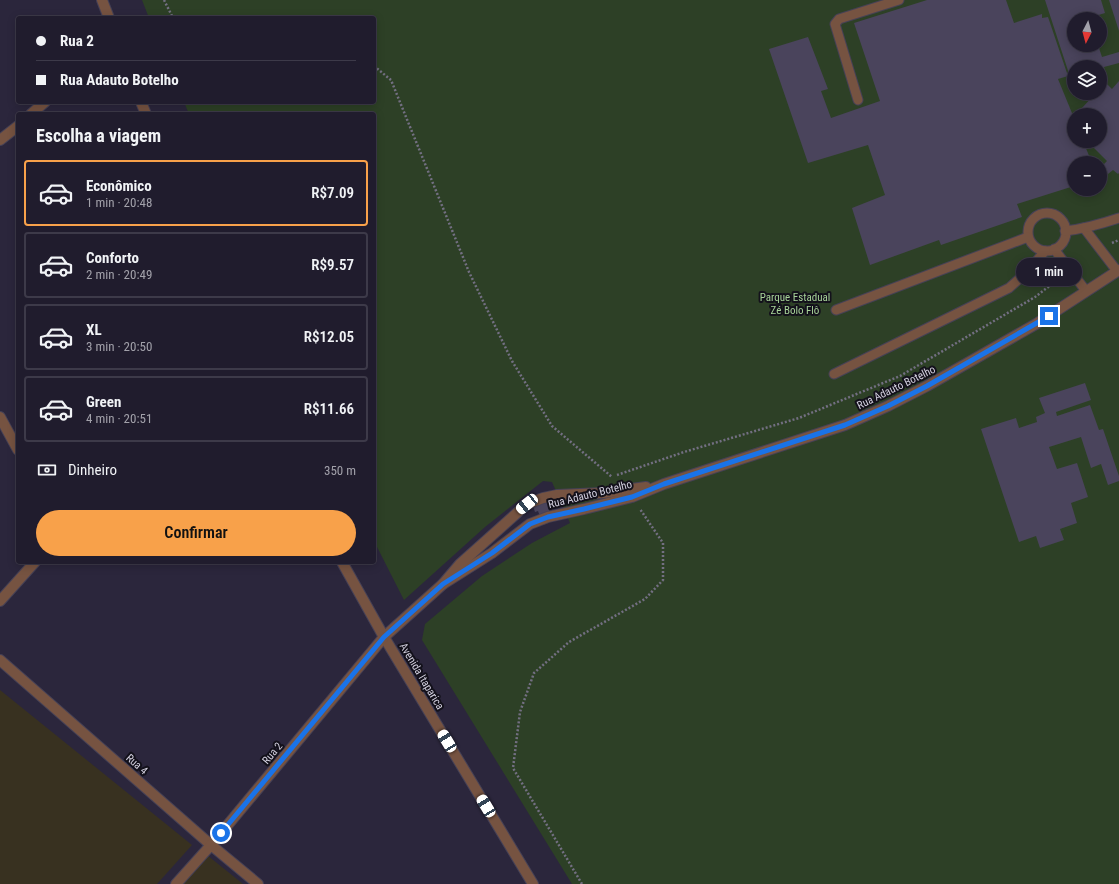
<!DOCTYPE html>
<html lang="pt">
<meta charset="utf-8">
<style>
:root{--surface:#201c2d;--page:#282535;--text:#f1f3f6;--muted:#a2a1aa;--line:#3d3a49;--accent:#f8a14a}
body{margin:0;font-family:"Roboto Condensed",sans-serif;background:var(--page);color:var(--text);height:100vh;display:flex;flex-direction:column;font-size:15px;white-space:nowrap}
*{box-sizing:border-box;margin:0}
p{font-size:13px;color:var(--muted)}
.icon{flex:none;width:22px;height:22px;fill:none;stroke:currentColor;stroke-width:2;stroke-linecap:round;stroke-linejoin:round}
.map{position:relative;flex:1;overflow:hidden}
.panel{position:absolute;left:16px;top:112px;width:360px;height:452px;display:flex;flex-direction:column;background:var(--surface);border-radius:4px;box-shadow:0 2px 10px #0003,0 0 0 1px var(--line)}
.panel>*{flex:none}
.banner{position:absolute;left:16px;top:16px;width:360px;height:88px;border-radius:4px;box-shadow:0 2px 10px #0003,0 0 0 1px var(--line);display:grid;align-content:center;height:88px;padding:0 20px;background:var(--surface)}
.needle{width:26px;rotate:186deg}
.buttons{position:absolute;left:1067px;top:12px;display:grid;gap:8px}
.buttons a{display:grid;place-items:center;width:40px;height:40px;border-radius:50%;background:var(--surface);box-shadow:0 2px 10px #0003,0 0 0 1px var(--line);font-size:20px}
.end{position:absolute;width:18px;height:18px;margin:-9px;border:5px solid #1a73e8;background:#fff;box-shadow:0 0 0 2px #fff}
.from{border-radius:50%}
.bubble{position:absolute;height:28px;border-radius:14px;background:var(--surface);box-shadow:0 2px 10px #0003,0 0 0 1px var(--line);font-size:13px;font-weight:600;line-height:28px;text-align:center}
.car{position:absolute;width:12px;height:24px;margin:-12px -6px;border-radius:5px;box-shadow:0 0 3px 1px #0007;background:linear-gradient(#fff 24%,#345 0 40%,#fff 0 76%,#345 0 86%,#fff 0)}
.banner b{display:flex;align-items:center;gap:14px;height:38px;font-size:15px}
.banner b+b{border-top:1px solid var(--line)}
.banner i{width:10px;height:10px;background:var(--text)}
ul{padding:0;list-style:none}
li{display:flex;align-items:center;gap:12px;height:66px;margin:0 8px 6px;padding:0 12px;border:2px solid var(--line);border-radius:4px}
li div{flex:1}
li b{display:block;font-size:15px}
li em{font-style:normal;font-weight:600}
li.on{border-color:var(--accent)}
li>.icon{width:36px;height:36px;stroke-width:1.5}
h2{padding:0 20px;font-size:18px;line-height:48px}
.pay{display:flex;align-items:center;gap:10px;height:44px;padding:0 20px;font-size:15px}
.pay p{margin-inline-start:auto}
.cta{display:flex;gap:8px;margin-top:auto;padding:8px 20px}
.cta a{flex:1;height:46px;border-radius:24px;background:var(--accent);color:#111;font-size:16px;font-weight:600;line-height:46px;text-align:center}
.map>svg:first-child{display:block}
.commercial{fill:#383120}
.green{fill:#2d4026;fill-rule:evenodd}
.building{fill:#4a445c}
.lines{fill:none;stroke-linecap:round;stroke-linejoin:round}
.service-casing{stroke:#464156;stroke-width:11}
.minor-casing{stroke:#464156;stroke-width:12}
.tertiary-casing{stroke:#464156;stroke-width:12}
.path{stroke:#736f82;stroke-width:2.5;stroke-dasharray:2 2;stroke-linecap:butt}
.service{stroke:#765341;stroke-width:9}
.minor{stroke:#765341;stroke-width:10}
.tertiary{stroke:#765341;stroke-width:10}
.route{stroke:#1a73e8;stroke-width:5}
.labels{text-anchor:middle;stroke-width:4;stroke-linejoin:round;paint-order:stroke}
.park-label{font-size:11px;fill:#a7d298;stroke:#13111b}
.street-label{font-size:11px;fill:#d4d1e0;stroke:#13111b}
</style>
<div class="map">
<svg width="1119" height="884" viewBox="0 0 1119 884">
<rect width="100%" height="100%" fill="#2b263c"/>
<g class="commercial">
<path d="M0 690 192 845 157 884H0Z"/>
<path d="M207 855 243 884H181Z"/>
</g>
<path class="green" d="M142 0H1119V884H572L422 640 425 624 482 576 532 543 570 523 552 482 543 481 485 527 404 600 374 541V114H189L184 102H374V18H149ZM1074 19H1100V45H1074ZM1074 67H1100V93H1074ZM1074 115H1100V141H1074ZM1074 163H1100V189H1074Z"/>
<g class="building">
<path d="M927 0H1006L1014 23 1042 14V18L1048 17 1068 76 1058 79 1074 118V141H1083L1092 163H1074V186L1017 204 1022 217 941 245 939 240 870 265 852 208 885 195 868 145 808 163 769 49 808 37 828 89 821 91 831 118 880 101 854 23Z"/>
<path d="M1045 0H1101L1105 13 1089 18V19H1074V45H1098L1102 57 1119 52V63L1104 67 1108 80 1100 82V67H1074V89Z"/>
<path d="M1109 0H1119V31Z"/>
<path d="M1119 81V173L1118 174 1113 170 1108 174 1101 167 1107 161 1090 144 1093 141H1100V115H1087L1081 109 1096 93H1100V89L1106 83 1112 89Z"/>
<path d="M1085 383 1091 400 1056 412 1057 416 1090 405 1099 430 1103 429 1119 476V481L1108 485 1101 464 1091 468 1081 437 1049 447 1057 469 1077 463 1088 497 1071 503 1077 523 1060 529 1064 540 1040 548 1036 536 1019 542 981 429 1016 418 1019 428 1037 422 1036 417 1045 413 1039 398Z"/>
<path d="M548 500 550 506 548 507 553 521 543 525 538 511 535 512 533 506Z"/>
</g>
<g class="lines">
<defs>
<g id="service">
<path d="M858 100 835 24 839 19 899 0"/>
<circle cx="1047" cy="232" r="19"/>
<path d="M1084 228 1117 271"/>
<path d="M1065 231C1083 229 1101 224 1119 218"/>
<path d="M1054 249 1086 291"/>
<path d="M836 310 1028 237"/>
<path d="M834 374 1009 288 1028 271 1045 251"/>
</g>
<g id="minor">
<path d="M31 114 45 102"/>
<path d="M0 140 18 126"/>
<path d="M0 417 18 450"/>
<path d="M443 584 492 553 530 524 548 517 584 509 632 497 664 484 845 425 888 406 927 386 1036 324 1119 270"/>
<path d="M0 601 35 562"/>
<path d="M384 637 443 584 460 564 527 504 543 498 557 495 603 493 646 487"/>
<path d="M0 660 211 845 258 884"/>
</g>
<g id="tertiary">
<path d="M102 0 109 18"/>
<path d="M141 102 146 114"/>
<path d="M342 562 384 637 533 884"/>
<path d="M176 884 211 845 384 637"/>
</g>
</defs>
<use href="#service" class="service-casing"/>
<use href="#minor" class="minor-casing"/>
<use href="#tertiary" class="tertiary-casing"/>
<g class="path">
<path d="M164 0 173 18"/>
<path d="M374 66 391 80 469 272 512 361 552 426 612 477"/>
<path d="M1112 243 1119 240"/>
<path d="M617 475 684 452 799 418 900 376 1035 297 1060 278"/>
<path d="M582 884 513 768 520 712 534 673 569 642 645 599 663 580V543L640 509"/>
</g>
<use href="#service" class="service"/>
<use href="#minor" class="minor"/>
<use href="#tertiary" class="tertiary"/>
</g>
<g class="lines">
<path class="route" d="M221 833 384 637 443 584 492 553 530 524 548 517 584 509 632 497 664 484 845 425 888 406 927 386 1049 316"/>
</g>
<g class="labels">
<g class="park-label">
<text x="795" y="301">Parque Estadual<tspan x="795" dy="13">Zé Bolo Flô</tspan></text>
</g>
<g class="street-label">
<text transform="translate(896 387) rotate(-26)" y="4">Rua Adauto Botelho</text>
<text transform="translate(590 494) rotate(-14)" y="4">Rua Adauto Botelho</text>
<text transform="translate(422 676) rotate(59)" y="4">Avenida Itaparica</text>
<text transform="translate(272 753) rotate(-50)" y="4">Rua 2</text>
<text transform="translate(137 764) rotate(41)" y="4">Rua 4</text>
</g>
</g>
</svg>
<div class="buttons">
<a><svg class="needle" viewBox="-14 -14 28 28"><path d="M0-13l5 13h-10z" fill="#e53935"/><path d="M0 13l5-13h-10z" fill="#a2a1aa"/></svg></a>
<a><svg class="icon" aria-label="layers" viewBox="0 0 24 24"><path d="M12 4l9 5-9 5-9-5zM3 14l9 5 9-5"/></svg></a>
<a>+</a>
<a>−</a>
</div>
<i class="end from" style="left:221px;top:833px"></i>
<i class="end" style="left:1049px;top:316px"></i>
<div class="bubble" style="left:1016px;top:258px;width:66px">1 min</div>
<i class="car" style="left:527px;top:504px;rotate:231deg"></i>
<i class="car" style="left:447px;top:741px;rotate:329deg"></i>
<i class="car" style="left:486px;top:806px;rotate:329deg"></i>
<div class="banner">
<b><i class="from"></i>Rua 2</b>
<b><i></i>Rua Adauto Botelho</b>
</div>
<section class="panel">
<h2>Escolha a viagem</h2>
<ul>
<li class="on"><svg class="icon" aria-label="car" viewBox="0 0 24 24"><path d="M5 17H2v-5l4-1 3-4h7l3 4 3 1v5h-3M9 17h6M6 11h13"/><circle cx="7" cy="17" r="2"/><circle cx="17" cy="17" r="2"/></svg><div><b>Econômico</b><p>1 min · 20:48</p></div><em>R$7.09</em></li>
<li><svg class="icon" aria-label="car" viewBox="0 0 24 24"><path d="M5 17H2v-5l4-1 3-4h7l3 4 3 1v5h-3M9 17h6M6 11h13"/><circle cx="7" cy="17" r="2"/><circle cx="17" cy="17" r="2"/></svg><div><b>Conforto</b><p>2 min · 20:49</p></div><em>R$9.57</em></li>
<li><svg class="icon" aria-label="car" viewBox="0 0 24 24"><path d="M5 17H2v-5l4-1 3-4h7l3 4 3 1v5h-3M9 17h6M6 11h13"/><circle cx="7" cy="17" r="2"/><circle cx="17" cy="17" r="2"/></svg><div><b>XL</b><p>3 min · 20:50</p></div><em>R$12.05</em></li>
<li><svg class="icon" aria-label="car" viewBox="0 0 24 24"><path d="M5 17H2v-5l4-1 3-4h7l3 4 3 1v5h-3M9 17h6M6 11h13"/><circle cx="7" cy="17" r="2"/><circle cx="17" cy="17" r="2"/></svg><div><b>Green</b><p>4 min · 20:51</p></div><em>R$11.66</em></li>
</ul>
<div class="pay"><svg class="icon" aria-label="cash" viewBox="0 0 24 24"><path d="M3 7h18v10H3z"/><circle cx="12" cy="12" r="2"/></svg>Dinheiro<p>350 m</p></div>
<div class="cta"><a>Confirmar</a></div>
</section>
</div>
